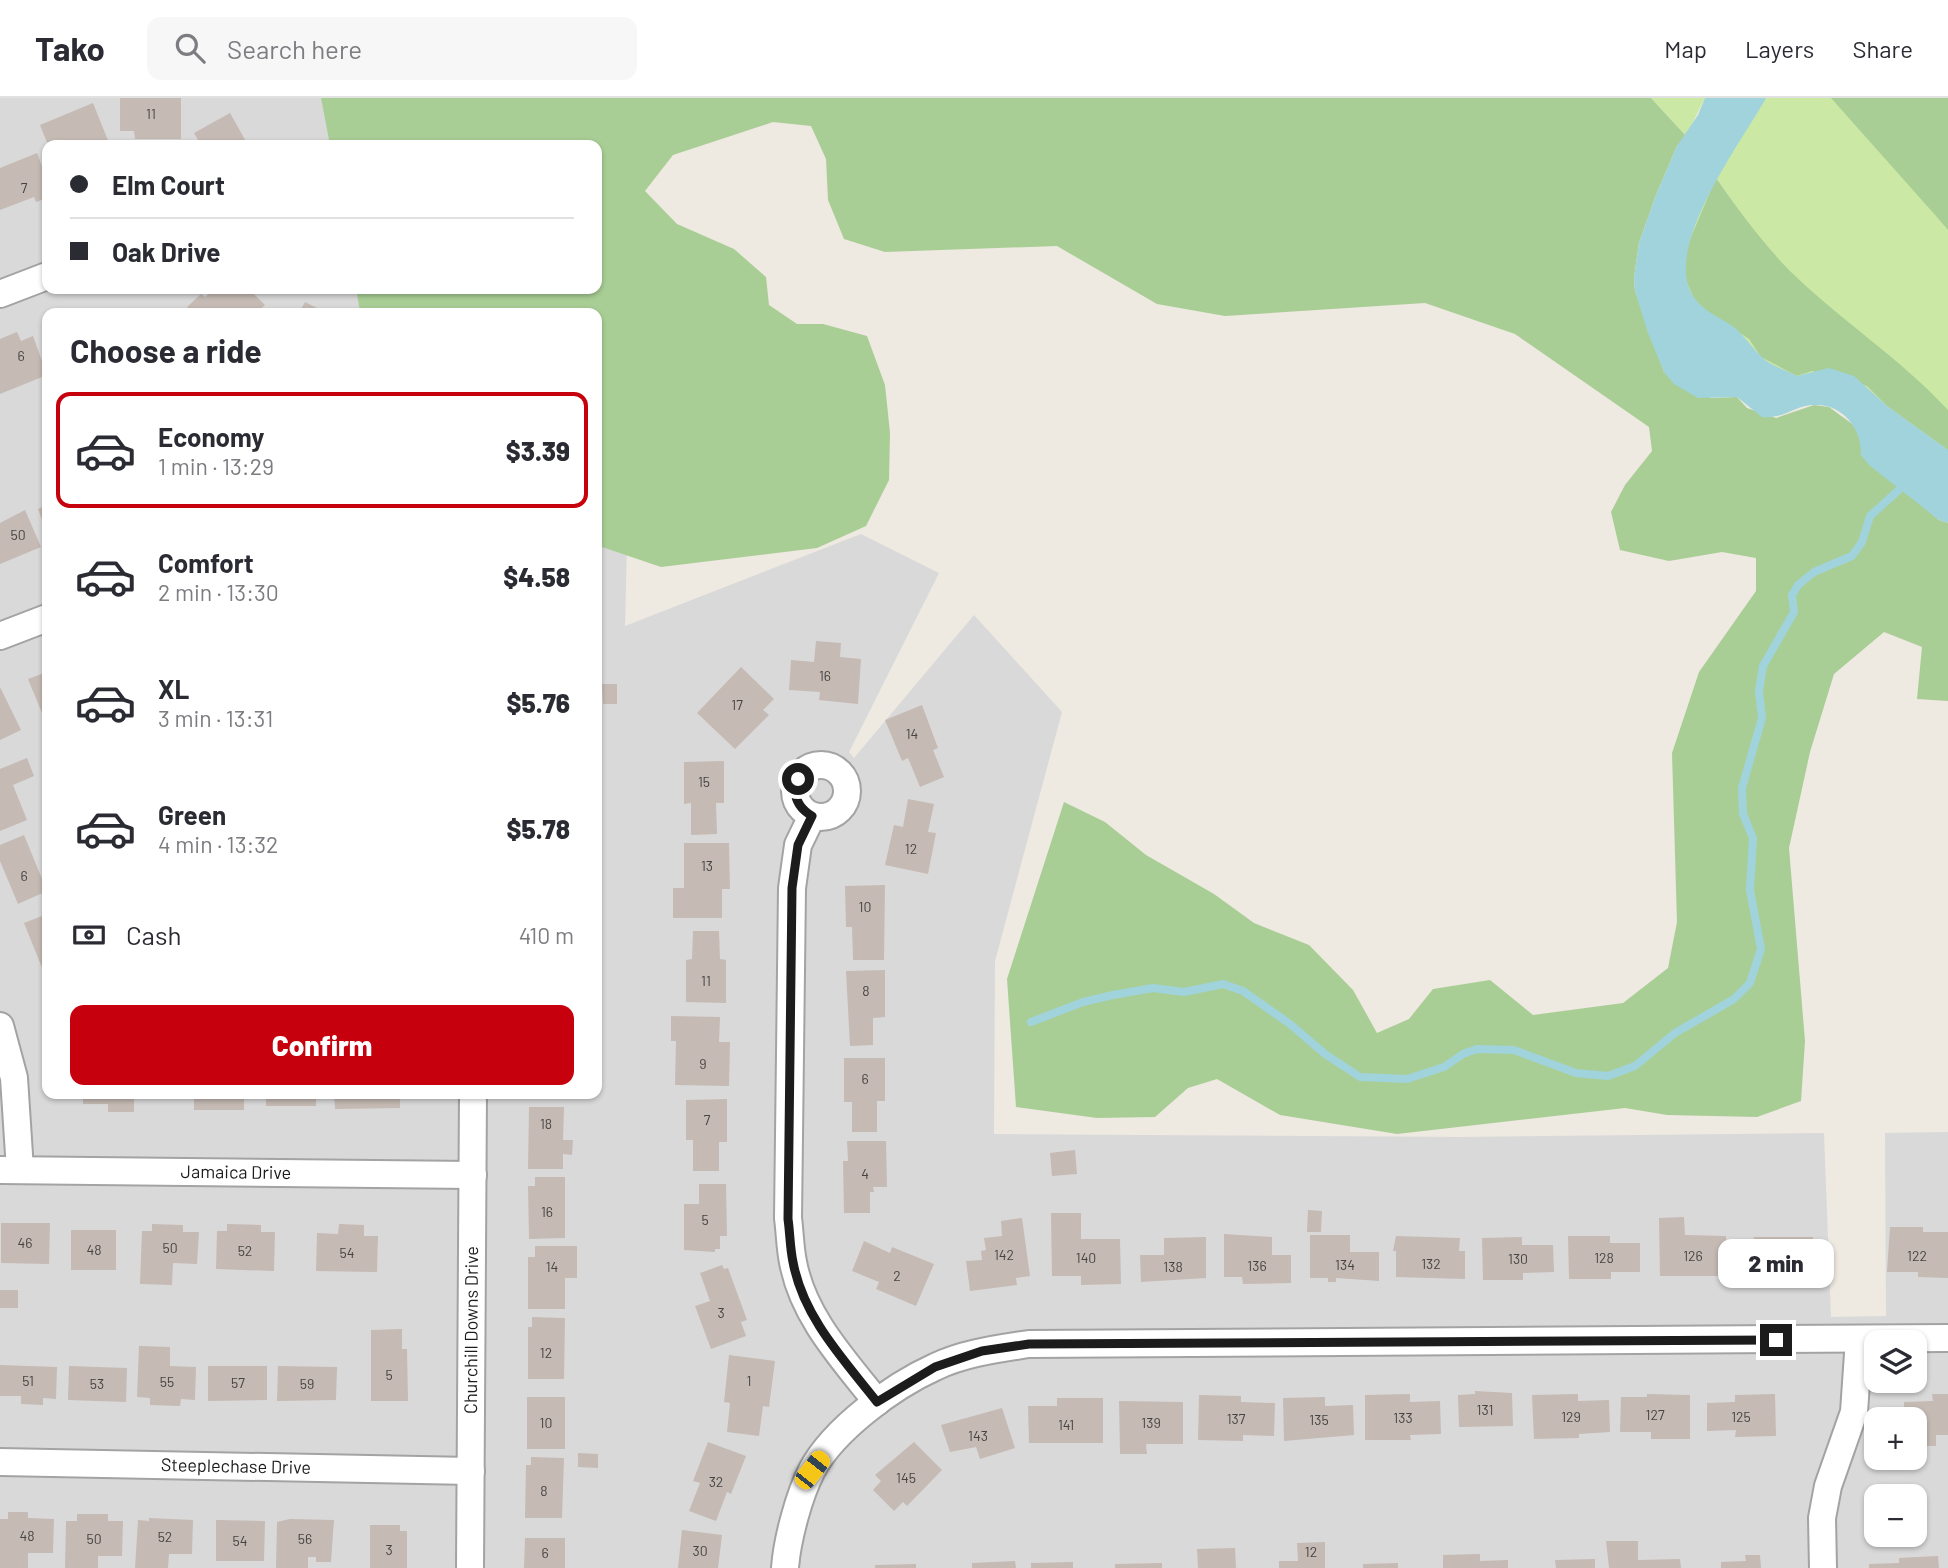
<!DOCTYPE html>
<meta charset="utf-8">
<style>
:root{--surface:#fff;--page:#f7f7f7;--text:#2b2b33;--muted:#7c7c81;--line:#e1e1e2;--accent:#c7000d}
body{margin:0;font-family:Barlow,sans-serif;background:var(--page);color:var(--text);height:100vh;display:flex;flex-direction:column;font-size:26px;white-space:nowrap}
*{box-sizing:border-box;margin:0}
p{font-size:23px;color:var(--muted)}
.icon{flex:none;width:38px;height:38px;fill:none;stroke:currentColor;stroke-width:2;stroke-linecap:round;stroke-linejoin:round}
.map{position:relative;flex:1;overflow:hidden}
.side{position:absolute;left:42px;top:210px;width:560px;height:791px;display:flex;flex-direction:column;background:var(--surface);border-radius:14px;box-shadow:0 2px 5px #0004}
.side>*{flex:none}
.top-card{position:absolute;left:42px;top:42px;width:560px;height:154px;border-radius:14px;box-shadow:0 2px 5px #0004;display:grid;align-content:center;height:154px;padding:0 28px;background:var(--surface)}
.controls{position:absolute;left:1864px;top:1232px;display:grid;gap:14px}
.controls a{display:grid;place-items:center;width:63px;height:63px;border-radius:14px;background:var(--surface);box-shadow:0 2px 5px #0004;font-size:35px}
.end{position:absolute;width:32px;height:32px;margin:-16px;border:9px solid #1c1c1c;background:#fff;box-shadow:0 0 0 4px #fff}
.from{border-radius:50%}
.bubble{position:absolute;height:49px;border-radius:14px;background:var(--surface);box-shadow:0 2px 5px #0004;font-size:23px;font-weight:800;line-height:49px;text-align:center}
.car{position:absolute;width:21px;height:42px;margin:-21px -10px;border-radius:9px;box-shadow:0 0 5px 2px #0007;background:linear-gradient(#f5c518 24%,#345 0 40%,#f5c518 0 76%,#345 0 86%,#f5c518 0)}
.top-card b{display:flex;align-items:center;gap:24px;height:66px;font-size:26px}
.top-card b+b{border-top:2px solid var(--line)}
.top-card i{width:18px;height:18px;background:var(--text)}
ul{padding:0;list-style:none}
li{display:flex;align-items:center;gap:21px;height:116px;margin:0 14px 10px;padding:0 14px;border:4px solid transparent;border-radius:14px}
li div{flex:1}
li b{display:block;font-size:26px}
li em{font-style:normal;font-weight:800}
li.current{border-color:var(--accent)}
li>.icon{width:63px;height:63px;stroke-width:1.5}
h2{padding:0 28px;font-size:32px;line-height:84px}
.pay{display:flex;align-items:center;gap:18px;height:77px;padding:0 28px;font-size:26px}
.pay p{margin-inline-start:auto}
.action{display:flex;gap:14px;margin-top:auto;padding:14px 28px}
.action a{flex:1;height:80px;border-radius:14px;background:var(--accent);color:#fff;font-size:28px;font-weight:800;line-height:80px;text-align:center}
header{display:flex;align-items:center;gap:42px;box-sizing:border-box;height:98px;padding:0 35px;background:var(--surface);border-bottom:2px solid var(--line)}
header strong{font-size:33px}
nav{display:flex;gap:38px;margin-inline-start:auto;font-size:24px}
.search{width:490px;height:63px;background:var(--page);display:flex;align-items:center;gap:18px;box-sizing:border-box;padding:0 24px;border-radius:14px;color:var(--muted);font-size:26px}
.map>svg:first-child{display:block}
.residential{fill:#dad9d9;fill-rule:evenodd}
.grass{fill:#cbe9a5}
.forest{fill:#a9ce95}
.water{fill:#a0d3dc}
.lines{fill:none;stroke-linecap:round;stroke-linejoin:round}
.stream{stroke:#a0d3dc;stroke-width:8}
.building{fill:#c5bab4}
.minor-casing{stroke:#a3a3a3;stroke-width:30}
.minor{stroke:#fff;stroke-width:26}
.route{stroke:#1c1c1c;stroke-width:9}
.labels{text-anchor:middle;stroke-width:5;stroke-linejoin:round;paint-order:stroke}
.number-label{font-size:14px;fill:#464442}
.street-label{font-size:18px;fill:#1c1c1c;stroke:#fff}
</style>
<header>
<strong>Tako</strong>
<div class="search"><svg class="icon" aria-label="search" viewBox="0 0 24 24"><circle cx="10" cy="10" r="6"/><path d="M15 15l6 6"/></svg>Search here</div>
<nav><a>Map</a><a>Layers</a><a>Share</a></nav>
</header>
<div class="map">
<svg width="1948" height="1470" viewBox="0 0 1948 1470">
<rect width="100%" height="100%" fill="#eee9e1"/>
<path class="residential" d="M0 0H342L357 47H47V191H401L409 215H47V996H597V356L627 446 625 528 861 436 939 475 849 654 854 660 974 517 1062 614 995 863 994 1036 1461 1039 1824 1035 1831 1219 1886 1218 1885 1035 1948 1034V1470H0ZM1876 1244H1914V1283H1876ZM1876 1321H1914V1360H1876ZM1876 1398H1914V1437H1876Z"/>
<g class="grass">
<path d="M1651 0H1705L1686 38Z"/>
<path d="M1723 0H1948V375L1874 318 1670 227Z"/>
</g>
<g class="forest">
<path d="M321 0H1651L1686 38 1677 48 1656 97 1639 145 1634 180 1635 193 1664 274 1711 300 1737 299 1747 310 1776 320 1814 307 1829 309 1855 328 1862 341 1861 357 1939 422 1948 425V603L1917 601 1922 549 1884 534 1834 576 1810 654 1789 750 1805 943 1801 1003 1757 1019 1667 1017 1625 1010 1397 1036 1280 1017 1217 981 1188 990 1155 1019 1097 1020 1016 1009 1007 881 1064 704 1105 724 1146 757 1214 796 1254 825 1309 847 1353 892 1377 935 1409 921 1433 891 1490 882 1533 917 1623 905 1668 870 1677 824 1672 655 1699 574 1756 493V460L1722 454 1669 463 1620 452 1611 414 1625 387 1652 353 1649 329 1515 236 1425 205 1225 218 1157 206 1057 148 885 154 844 141 828 102 826 61 811 28 773 24 673 57 645 93 677 126 734 151 766 179 769 207 797 226H823L867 238 885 287 890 335 889 382 866 428 817 450 661 469 602 449 597 443V215L360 213 356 191H597V47H330Z"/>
<path d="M1831 0H1948V132L1936 118Z"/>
<path d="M1716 80C1739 113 1762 144 1790 173 1840 222 1900 260 1948 312V352L1887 308 1867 288 1812 273 1797 278 1761 259 1749 241 1708 214 1694 201 1686 182 1684 161 1691 139Z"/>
</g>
<path class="water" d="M1705 0H1766C1742 44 1657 155 1696 202 1706 215 1722 220 1735 230 1745 239 1751 248 1760 257 1768 267 1786 272 1797 278L1829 270 1854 278 1887 308 1948 352V425L1939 422 1869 367 1861 357C1862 331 1843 306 1815 307 1794 307 1786 321 1762 319L1737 299 1698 300 1674 286 1664 274 1648 235 1635 193 1634 180 1639 145 1656 97 1677 48 1698 17Z"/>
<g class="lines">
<path class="stream" d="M1031 924 1083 904 1113 897 1153 890 1184 894 1223 886 1243 893 1290 926 1325 956 1360 979 1407 981 1444 969 1463 956 1477 951 1514 952 1576 975 1608 978 1635 968 1675 935 1734 901 1750 885 1761 851 1750 792 1753 740 1743 716 1742 690 1762 620 1759 593 1763 568 1794 514 1792 497 1798 487 1814 474 1852 458 1862 444 1870 418 1901 390 1910 388"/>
</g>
<g class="building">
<path d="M120 0H181V41H135L134 33H120Z"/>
<path d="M93 5 109 45 48 47 40 27Z"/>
<path d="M230 15 248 47H201L194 35Z"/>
<path d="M37 55 47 81V100L36 104 34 99 0 112V70Z"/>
<path d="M214 191H249L265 207 256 215 251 213 193 215 187 209 201 196 205 199Z"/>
<path d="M305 204 327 215H299Z"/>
<path d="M17 234 21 243 33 238 47 277 0 296V241Z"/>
<path d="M47 407V435L38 411Z"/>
<path d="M25 412 41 449 0 466V425Z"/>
<path d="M816 543 841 545 840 559 861 561 858 606 819 602 820 594 789 592 791 562 814 564Z"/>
<path d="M741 569 774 601 763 612 769 617 735 651 697 615Z"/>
<path d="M47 574V613L42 615 28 581Z"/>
<path d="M602 586H617V606H603Z"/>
<path d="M0 589 21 632 0 642Z"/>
<path d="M922 607 938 650 933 652 944 679 920 689 908 660 902 663 885 622Z"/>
<path d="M27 660 34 678 13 687 27 722 0 733V671Z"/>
<path d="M724 663V705H716L717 736 691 737V705L684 706V664Z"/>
<path d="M908 701 934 706 928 734 936 735 928 776 885 767 894 727 903 729Z"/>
<path d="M24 737 47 793 18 806 0 763V747Z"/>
<path d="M684 745H729L730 791H722V820H673V790H684Z"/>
<path d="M885 787 884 862H853L852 829H846L845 788Z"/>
<path d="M47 816V882L24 825Z"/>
<path d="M693 833H719L720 861 726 862V905L686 904V862L692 861Z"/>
<path d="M885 872V919L873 920V947L850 948 846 873Z"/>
<path d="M671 918 720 919 719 944H730L729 988 675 987 676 943H671Z"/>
<path d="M844 960H885V1003H877V1034H852V1004H844Z"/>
<path d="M83 996H134V1014H108V1006H83Z"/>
<path d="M179 996H244V1012H194V1001H179Z"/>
<rect x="266" y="996" width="50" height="12"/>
<path d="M334 996H400V1010L335 1011Z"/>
<rect x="531" y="996" width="51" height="3"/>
<path d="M727 1001V1044H719V1073H693V1042H686V1002Z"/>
<path d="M529 1009H564L563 1042H573L572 1057 563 1056V1071H528Z"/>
<path d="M847 1043H886L887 1089H873L874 1094H870V1115H844L843 1063H848Z"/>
<path d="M1075 1052 1077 1076 1052 1078 1050 1055Z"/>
<path d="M535 1079H565V1140L529 1141 528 1088H535Z"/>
<path d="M699 1086H726L727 1138H720V1151H715V1154L684 1152V1106H699Z"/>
<path d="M1308 1112 1322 1113 1321 1134H1307Z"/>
<path d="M1051 1115H1081V1141H1120L1121 1186 1081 1187V1178H1052Z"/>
<path d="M1684 1119 1685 1137 1726 1138 1727 1178H1660L1659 1120Z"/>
<path d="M1022 1120 1030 1178 1016 1180 1017 1187 970 1193 966 1163 982 1162 981 1153 986 1152 984 1140 1002 1138 1001 1123Z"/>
<path d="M1 1125H50L49 1166 1 1165Z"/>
<path d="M152 1126 183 1127V1134H199L197 1166 173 1165 172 1187 140 1186 142 1133H152Z"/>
<path d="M227 1126 261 1127V1134H275L274 1173 216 1171 217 1133H227Z"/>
<path d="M339 1126 364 1127V1138H378L377 1174 316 1173 317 1135 338 1136Z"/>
<path d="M1890 1129H1923V1134H1948V1180L1918 1179V1174H1887Z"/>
<rect x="71" y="1132" width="45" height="40"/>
<path d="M1224 1136 1272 1139V1157H1291V1185L1243 1186 1242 1179H1224Z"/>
<path d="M1310 1137H1350V1154H1379V1183L1336 1180V1184H1328V1180H1310Z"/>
<path d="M1396 1138 1460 1140 1459 1153H1465V1181L1396 1179V1153H1393Z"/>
<path d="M1568 1138H1610V1145H1640V1174H1611V1181H1569Z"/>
<path d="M1206 1139V1180L1141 1184 1140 1157H1164V1140Z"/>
<path d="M1522 1139V1147H1553L1554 1174 1523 1175V1182H1483L1482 1140Z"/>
<path d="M1754 1139H1813V1178L1773 1179V1172L1745 1173 1744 1145H1754Z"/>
<path d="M864 1143 890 1155 892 1149 934 1166 916 1208 876 1191 879 1184 852 1173Z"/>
<path d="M535 1148H577V1180H565V1211H528V1159H535Z"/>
<path d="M722 1167 724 1171 728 1170 747 1222 741 1224 746 1238 711 1251 695 1208 710 1203 700 1175Z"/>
<rect x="0" y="1192" width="18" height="18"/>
<path d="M532 1219 565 1220 564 1281H528V1229H532Z"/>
<path d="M402 1231V1251H407L408 1303H371V1232Z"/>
<path d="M139 1248 170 1249V1268L196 1269 195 1302 181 1301 180 1308 150 1307V1300L137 1299Z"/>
<path d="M729 1257 775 1263 769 1309 763 1308 759 1338 727 1334 730 1305 724 1304Z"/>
<path d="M0 1267 57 1269 56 1301 43 1300V1307L21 1306V1298H0Z"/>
<path d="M69 1268 127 1270 126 1304 68 1302Z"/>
<path d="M208 1268H267V1302L208 1303Z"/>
<path d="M278 1268 337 1269 336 1302 277 1303Z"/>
<path d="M1475 1293 1512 1295 1513 1328 1459 1329 1458 1297 1475 1296Z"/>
<path d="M1410 1296V1304L1440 1303 1441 1336 1410 1337 1411 1342H1365V1297Z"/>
<path d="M1578 1296V1303L1609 1302 1610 1334 1579 1336V1340L1534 1341 1532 1297Z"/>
<path d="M1647 1296 1690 1297V1341H1651V1334H1620L1621 1299H1647Z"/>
<path d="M1775 1296 1776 1338 1735 1339 1736 1332 1707 1333V1305L1735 1304V1297Z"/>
<path d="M1932 1296H1948V1337H1936V1348H1914V1321H1904V1304L1933 1303Z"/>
<path d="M1199 1297 1241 1298V1304L1275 1305 1274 1338 1243 1337V1343L1198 1342Z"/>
<rect x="527" y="1299" width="38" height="52"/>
<path d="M1325 1299V1308L1353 1307 1354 1337 1284 1343 1283 1300Z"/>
<path d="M1057 1300H1103V1345H1029L1028 1308H1057Z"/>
<path d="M1119 1303 1183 1304V1346H1146L1147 1356H1120Z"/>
<path d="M1002 1310 1015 1350 980 1361 976 1349 950 1354 941 1327Z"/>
<path d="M708 1344 746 1358 731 1396 727 1394 716 1423 689 1413 700 1385 693 1383Z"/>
<path d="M914 1344 942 1372 907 1408 903 1404 894 1413 873 1392 881 1383 875 1377Z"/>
<path d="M578 1355 598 1356V1370L578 1369Z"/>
<path d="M531 1359 564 1360 562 1420H525L526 1367H531Z"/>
<path d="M8 1414H28V1420L54 1421 53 1455H28V1470H0V1421H8Z"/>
<path d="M77 1416H108V1423H123L122 1458H98V1470H65L66 1423H77Z"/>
<path d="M149 1420 193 1422 192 1456H169L168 1470H135L138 1422 149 1423Z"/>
<path d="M290 1421 334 1422 331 1464H316V1459H308V1470H276L277 1424Z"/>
<path d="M216 1422 265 1423 264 1463H216Z"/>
<path d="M370 1427H400V1433H407V1470H370Z"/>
<path d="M682 1432 722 1437 718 1470H678Z"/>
<path d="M525 1440H565V1470H524Z"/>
<path d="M1606 1443H1638V1462L1680 1461 1681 1470H1609Z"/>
<path d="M1325 1444V1470H1279V1463H1298L1297 1445Z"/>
<path d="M1235 1450 1236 1470H1198L1197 1451Z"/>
<path d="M1480 1456V1463L1508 1462V1470H1443V1457Z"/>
<path d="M1745 1457H1760L1761 1470H1721V1464L1746 1463Z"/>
<path d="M1938 1458 1939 1470H1869V1466L1899 1465V1460Z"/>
<path d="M1595 1461V1470H1556L1555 1462Z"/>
<path d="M1015 1463 1016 1470H972V1465Z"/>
<path d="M1073 1464V1470H1031V1465Z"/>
<path d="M1162 1465V1470H1115V1466Z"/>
<path d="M1398 1465V1470H1363V1466Z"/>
<path d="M916 1466V1470H875V1467Z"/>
</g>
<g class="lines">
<defs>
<g id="minor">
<path d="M0 196 47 178"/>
<path d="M0 538 47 520"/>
<circle cx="821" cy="693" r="26"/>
<path d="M812 718 798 747 792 790 788 1120C790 1135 790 1150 793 1164 803 1219 844 1262 877 1304"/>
<path d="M0 928 14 980 20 1072"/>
<path id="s1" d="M0 1072 473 1077"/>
<path id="s2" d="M0 1364 471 1373"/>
<path id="s3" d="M470 1470 473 996"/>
<path d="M785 1470C787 1442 799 1397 812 1372 834 1331 893 1288 935 1269 964 1255 997 1251 1029 1246L1948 1240"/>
<path d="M1823 1470 1822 1420 1828 1388 1854 1314 1859 1241"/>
</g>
</defs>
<use href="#minor" class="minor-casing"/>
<use href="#minor" class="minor"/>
</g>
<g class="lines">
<path class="route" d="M798 681C792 697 797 709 812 718L798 747 792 790 788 1121C790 1135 790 1150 793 1164 803 1219 844 1262 877 1304L935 1269 982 1253 1029 1246 1776 1242"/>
</g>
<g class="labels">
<g class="number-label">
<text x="151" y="21">11</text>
<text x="24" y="95">7</text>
<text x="21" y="263">6</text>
<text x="18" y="442">50</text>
<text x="825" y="583">16</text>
<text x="737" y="612">17</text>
<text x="912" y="641">14</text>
<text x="704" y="689">15</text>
<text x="911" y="756">12</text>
<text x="707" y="773">13</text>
<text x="24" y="783">6</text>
<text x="865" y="814">10</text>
<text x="706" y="888">11</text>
<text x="866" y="898">8</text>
<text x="703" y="971">9</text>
<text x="865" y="986">6</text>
<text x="707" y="1027">7</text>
<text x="546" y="1031">18</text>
<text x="865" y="1081">4</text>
<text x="547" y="1119">16</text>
<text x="705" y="1127">5</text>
<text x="25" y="1150">46</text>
<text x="170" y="1155">50</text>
<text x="94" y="1157">48</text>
<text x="245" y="1158">52</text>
<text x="347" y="1160">54</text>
<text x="1004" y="1162">142</text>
<text x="1693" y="1163">126</text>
<text x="1917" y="1163">122</text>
<text x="1086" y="1165">140</text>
<text x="1604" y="1165">128</text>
<text x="1518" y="1166">130</text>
<text x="1431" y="1171">132</text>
<text x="1345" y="1172">134</text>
<text x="1257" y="1173">136</text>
<text x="552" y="1174">14</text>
<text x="1173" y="1174">138</text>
<text x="897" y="1183">2</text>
<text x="721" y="1220">3</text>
<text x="546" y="1260">12</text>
<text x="389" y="1282">5</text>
<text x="28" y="1288">51</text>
<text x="749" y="1288">1</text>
<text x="167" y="1289">55</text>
<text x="238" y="1290">57</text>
<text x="97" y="1291">53</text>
<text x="307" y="1291">59</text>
<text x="1485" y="1317">131</text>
<text x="1655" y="1322">127</text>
<text x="1571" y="1324">129</text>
<text x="1741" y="1324">125</text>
<text x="1403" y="1325">133</text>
<text x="1236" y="1326">137</text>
<text x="1319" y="1327">135</text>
<text x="546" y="1330">10</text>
<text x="1151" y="1330">139</text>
<text x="1066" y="1332">141</text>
<text x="978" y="1343">143</text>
<text x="906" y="1385">145</text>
<text x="716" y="1389">32</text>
<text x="544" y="1398">8</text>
<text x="27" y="1443">48</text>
<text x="165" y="1444">52</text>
<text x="94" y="1446">50</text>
<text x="305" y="1446">56</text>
<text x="240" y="1448">54</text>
<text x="389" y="1457">3</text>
<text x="700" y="1458">30</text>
<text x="1311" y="1459">12</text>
<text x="545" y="1460">6</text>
</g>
<g class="street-label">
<text dy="6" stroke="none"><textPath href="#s1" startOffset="236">Jamaica Drive</textPath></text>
<text dy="6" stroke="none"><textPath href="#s3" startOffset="238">Churchill Downs Drive</textPath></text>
<text dy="6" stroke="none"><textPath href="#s2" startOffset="236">Steeplechase Drive</textPath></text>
</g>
</g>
</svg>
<div class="controls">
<a><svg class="icon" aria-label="layers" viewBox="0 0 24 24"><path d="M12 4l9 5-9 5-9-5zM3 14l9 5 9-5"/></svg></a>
<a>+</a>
<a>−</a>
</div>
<i class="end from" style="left:798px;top:681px"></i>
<i class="end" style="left:1776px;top:1242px"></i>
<div class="bubble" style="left:1718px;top:1141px;width:116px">2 min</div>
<i class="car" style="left:812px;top:1372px;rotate:38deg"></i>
<div class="top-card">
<b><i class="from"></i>Elm Court</b>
<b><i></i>Oak Drive</b>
</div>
<section class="side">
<h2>Choose a ride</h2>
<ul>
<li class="current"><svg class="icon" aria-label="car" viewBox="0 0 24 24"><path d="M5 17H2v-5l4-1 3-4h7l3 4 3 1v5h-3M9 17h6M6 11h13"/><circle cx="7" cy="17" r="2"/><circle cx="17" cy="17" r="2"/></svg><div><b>Economy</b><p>1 min · 13:29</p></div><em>$3.39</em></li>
<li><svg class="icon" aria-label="car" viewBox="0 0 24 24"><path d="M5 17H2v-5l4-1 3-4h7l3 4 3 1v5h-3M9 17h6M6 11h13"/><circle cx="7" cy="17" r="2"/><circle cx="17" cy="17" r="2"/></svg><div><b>Comfort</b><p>2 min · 13:30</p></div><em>$4.58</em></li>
<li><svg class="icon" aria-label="car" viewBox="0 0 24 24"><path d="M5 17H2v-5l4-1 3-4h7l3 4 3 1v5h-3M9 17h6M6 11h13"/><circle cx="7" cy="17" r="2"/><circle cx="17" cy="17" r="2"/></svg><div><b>XL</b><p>3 min · 13:31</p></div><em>$5.76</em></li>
<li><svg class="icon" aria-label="car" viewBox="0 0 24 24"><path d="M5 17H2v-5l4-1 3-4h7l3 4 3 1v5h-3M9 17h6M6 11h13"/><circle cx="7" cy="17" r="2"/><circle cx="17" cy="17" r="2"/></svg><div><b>Green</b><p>4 min · 13:32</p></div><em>$5.78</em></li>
</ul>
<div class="pay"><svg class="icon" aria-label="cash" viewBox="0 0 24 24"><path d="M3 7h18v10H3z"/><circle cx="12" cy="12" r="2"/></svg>Cash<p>410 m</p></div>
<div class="action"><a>Confirm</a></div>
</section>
</div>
